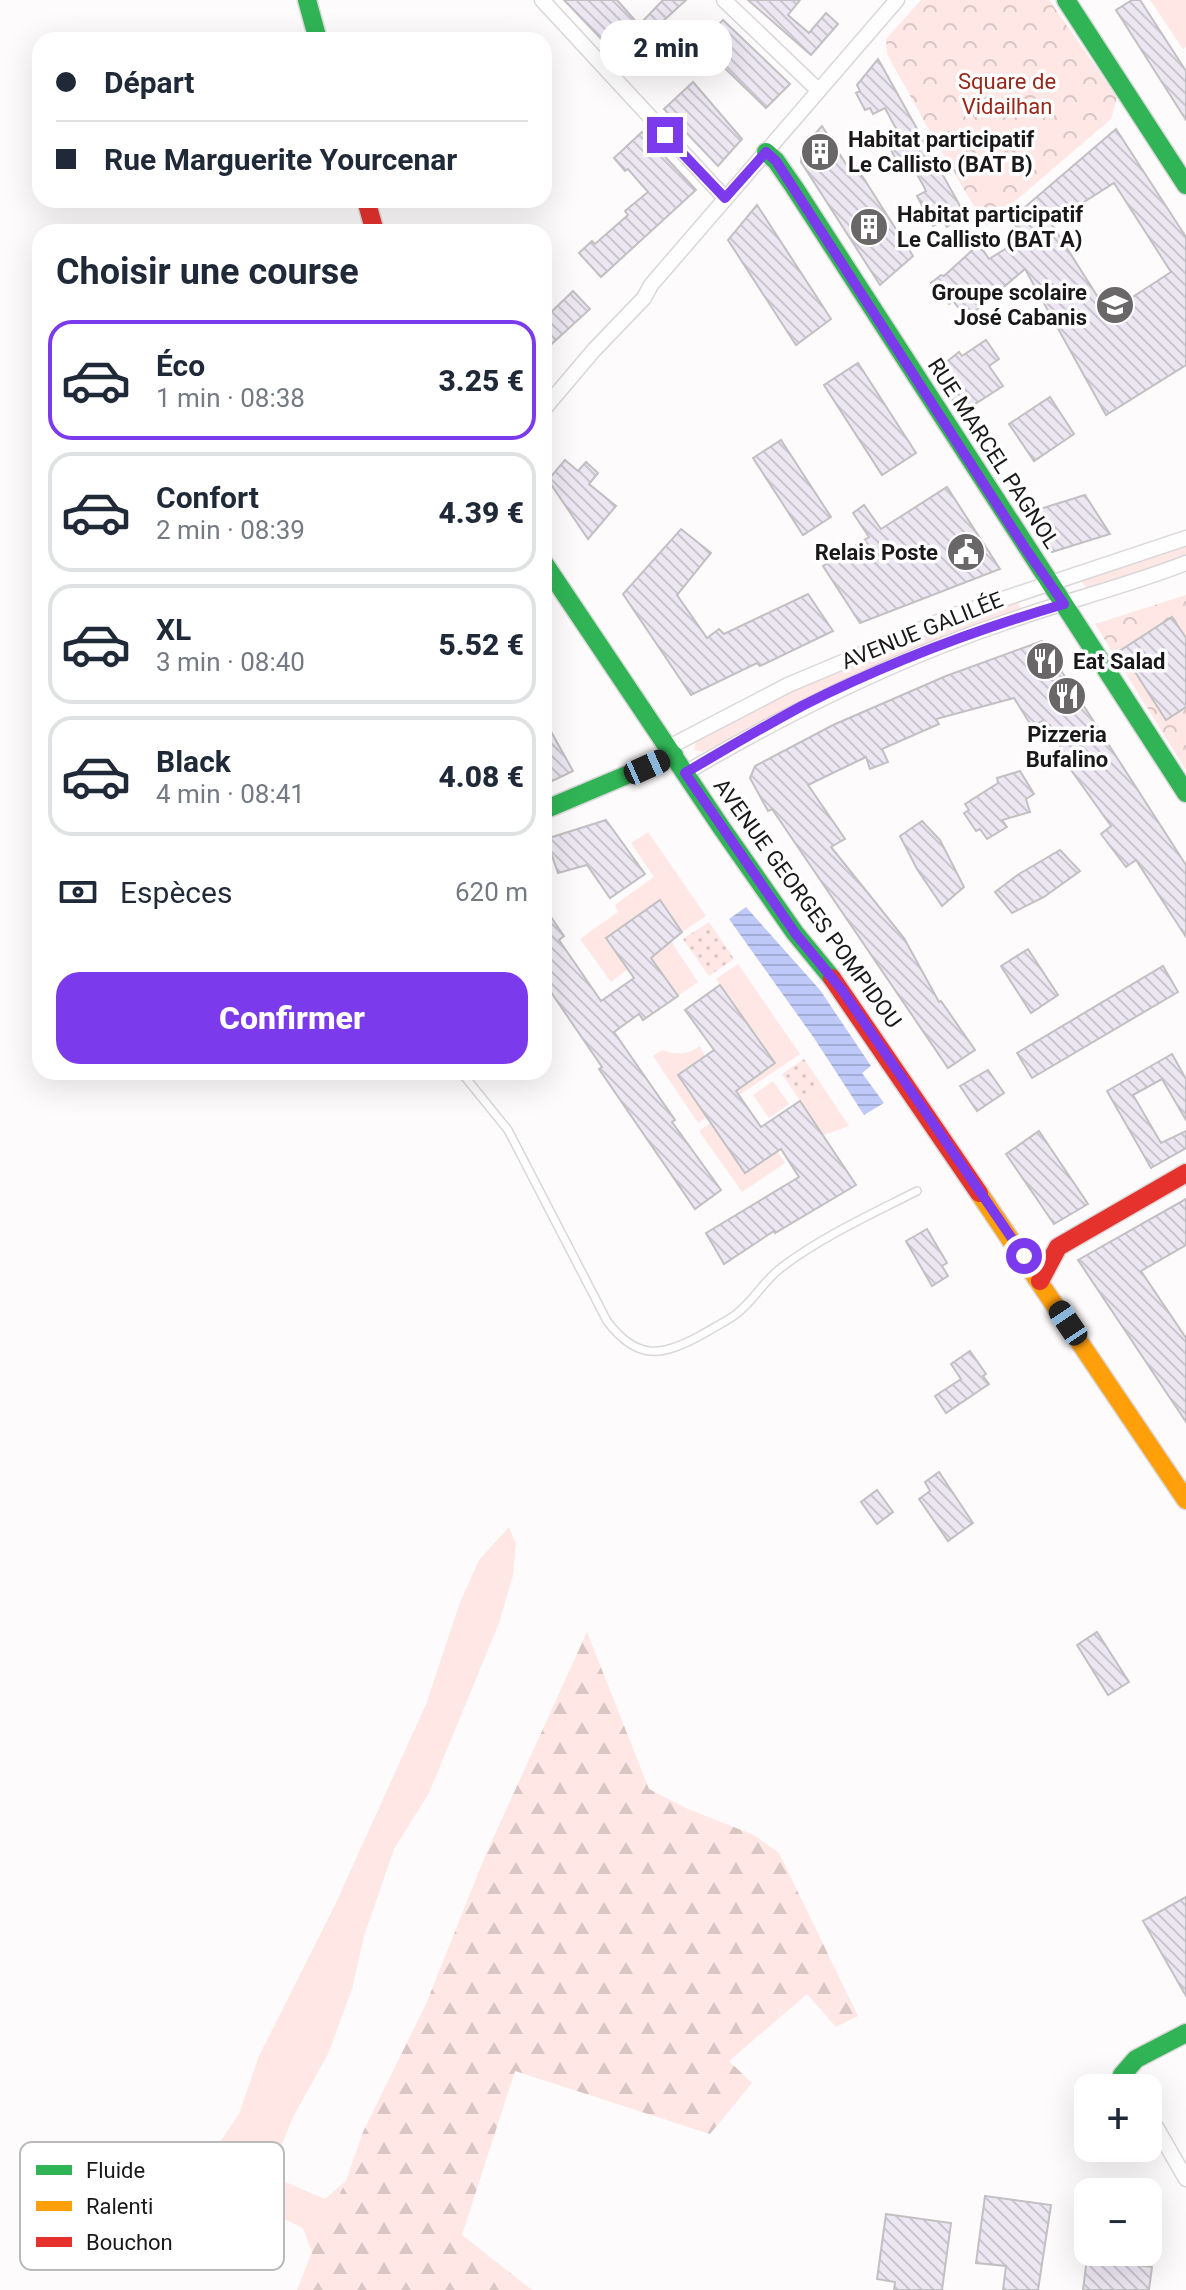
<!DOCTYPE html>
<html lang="fr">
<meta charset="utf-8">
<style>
:root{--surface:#fff;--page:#f6f6f7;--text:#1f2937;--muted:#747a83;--line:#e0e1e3;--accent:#7c3aed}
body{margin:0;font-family:Roboto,sans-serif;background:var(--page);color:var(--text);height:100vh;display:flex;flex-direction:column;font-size:30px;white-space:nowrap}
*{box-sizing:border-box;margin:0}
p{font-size:26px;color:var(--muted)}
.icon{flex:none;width:44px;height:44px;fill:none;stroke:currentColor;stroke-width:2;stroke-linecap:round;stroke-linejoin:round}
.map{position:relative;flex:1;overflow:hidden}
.drawer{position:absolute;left:32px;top:224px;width:520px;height:856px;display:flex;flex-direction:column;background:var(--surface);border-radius:24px;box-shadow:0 8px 32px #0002}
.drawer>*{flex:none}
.top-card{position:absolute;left:32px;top:32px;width:520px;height:176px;border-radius:24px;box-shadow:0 8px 32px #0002;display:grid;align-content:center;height:176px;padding:0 24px;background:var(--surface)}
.tools{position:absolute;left:1074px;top:2074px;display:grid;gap:16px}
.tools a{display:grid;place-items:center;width:88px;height:88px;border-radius:16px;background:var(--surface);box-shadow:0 8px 32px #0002;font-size:40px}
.end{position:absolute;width:36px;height:36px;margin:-18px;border:10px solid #7c3aed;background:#fff;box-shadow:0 0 0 4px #fff}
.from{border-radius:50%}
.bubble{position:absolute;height:56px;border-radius:24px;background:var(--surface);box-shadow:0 8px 32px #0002;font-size:26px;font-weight:800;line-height:56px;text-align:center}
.car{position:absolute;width:24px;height:48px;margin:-24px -12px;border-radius:10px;box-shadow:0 0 6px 2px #0007;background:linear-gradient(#222 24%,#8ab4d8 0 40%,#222 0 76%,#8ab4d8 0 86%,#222 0)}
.top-card b{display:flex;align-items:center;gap:28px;height:76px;font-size:30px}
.top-card b+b{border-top:2px solid var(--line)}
.top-card i{width:20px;height:20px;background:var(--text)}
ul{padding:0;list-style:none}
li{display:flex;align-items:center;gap:24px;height:120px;margin:0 16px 12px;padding:0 8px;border:4px solid var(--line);border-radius:24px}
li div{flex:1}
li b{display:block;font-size:30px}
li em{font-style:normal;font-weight:800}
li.on{border-color:var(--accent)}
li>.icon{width:72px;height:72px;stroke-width:1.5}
h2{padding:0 24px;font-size:36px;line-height:96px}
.pay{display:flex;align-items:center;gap:20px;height:88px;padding:0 24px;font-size:30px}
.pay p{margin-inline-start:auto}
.button{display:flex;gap:16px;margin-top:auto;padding:16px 24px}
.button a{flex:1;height:92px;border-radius:24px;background:var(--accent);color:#fff;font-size:32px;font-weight:800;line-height:92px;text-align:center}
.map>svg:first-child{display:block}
.grass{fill:#fee7e4}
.forest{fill:url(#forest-firs)}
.park{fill:url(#park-crowns)}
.garden{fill:url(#garden-dots)}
.water{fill:url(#water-rules)}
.building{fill:url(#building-back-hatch);stroke:#c2c0c2;stroke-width:2;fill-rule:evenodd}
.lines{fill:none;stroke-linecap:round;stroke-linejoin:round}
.lane-casing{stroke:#dad7d9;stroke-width:10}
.street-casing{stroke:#dad7d9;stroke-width:17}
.fast-casing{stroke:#dad7d9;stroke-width:21}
.slow-casing{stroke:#dad7d9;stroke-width:21}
.jam-casing{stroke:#dad7d9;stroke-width:21}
.lane{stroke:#fffeff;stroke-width:7}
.street{stroke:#fffeff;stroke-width:14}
.fast{stroke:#30b455;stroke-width:18}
.slow{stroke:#ff9f0a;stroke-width:18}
.jam{stroke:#e5322d;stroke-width:18}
.route{stroke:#7c3aed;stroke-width:10}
.labels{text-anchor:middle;stroke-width:7;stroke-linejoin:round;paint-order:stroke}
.park-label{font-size:22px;fill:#98271a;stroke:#fff}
.poi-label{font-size:22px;font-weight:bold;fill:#1b181a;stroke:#fff;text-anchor:start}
.street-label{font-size:22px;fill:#1b181a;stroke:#fff}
.key{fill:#fff;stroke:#bbbaba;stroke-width:2}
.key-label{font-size:22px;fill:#1b181a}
</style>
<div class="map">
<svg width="1186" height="2290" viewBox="0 0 1186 2290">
<defs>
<pattern id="forest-firs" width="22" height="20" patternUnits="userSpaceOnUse" patternTransform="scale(2)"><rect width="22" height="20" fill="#fee7e4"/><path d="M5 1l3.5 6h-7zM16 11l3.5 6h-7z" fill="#d9c5c3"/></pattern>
<pattern id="park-crowns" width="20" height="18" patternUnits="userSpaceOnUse" patternTransform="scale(2)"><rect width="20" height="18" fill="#fee7e4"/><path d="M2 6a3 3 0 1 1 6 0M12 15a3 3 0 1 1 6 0" fill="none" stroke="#d9c5c3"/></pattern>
<pattern id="garden-dots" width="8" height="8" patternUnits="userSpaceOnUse" patternTransform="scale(2)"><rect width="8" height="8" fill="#fee7e4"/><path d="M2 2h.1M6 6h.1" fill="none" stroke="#d9c5c3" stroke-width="1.8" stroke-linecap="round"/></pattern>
<pattern id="water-rules" width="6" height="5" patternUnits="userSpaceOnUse" patternTransform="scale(2)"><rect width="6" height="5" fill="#bec9f8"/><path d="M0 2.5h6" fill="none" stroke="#a3acd4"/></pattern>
<pattern id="building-back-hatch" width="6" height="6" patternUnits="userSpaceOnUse" patternTransform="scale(2)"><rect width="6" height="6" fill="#ece7f2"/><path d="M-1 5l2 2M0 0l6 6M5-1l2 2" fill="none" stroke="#cac5cf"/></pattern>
</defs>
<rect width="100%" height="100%" fill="#fefbfd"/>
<g class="grass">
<path d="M1150 0H1186V47L1183 49Z"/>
<path d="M1186 543V558L1087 590 1080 578Z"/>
<path d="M1015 599 1023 611 832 686 703 752 694 750 696 741 709 734 820 677Z"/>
<path d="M648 832 706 916 682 932 660 901 628 969 611 982 580 939 618 912 615 905 654 877 631 843Z"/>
<path d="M670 940 698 982 678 996 651 958 666 947 664 944Z"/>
<path d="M738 964 800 1054 698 1123 653 1056 662 1050C676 1055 687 1055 700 1046L705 1056 678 1075 705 1113 775 1063 716 979Z"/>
<path d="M773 1081 789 1104 769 1118 753 1095Z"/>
<path d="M821 1084 849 1126 824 1135 799 1099Z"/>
<path d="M742 1101 749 1111 717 1133 745 1173 777 1151 785 1163 742 1192 699 1131Z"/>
<path d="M509 1527 516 1544 513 1575 499 1623 429 1793 394 1849 364 1936 352 1989 328 2054 293 2117 276 2159 283 2181 325 2199 346 2181 312 2252 303 2228 247 2201 216 2169 220 2142 239 2114 259 2056 335 1905 427 1702 459 1605 479 1560Z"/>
</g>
<path class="forest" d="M587 1632 649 1789 688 1809 754 1835 779 1853 858 2016 836 2027 807 1994 729 2061 752 2083 710 2134 515 2071 462 2235 532 2290H297L312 2252 346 2181 363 2132 426 2004 486 1854Z"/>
<g class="park">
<path d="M921 0H1049L1117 97 1111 119 986 226 939 148 887 54 886 39Z"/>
<path d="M1186 595V770L1095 624Z"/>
</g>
<g class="garden">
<path d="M709 922 734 959 709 976 683 939Z"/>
<path d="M804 1059 821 1084 799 1099 782 1074Z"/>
</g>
<path class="water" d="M746 907 820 990 871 1066 862 1073 884 1103 864 1115 814 1038 729 919Z"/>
<g class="building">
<path d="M564 0H617L639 25 663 0H686L624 57 611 43 608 46Z"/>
<path d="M748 0H800L788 15 809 33 826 13 838 24 811 55Z"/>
<path d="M1132 0H1140L1186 71V120L1116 10Z"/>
<path d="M723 20 790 84 766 108 709 53 712 50 703 41Z"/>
<path d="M878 59 964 213 947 227 943 221 933 226 917 196 926 191 923 185 909 160 899 165 887 143 900 136 885 108 873 114 870 108 865 110 856 93 860 91 857 85Z"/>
<path d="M693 82 742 139 718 166 664 109Z"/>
<path d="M822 126 849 169 855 165 859 171 913 256 880 285 801 162 802 149Z"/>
<path d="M1116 129 1186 237V365L1106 415 1025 269 967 318 953 301 949 304 931 283 941 275 944 276 979 244 989 259 1023 238 1011 219ZM1114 183 1171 272 1108 313 1051 223Z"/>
<path d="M642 132 696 190 601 277 579 253 592 241 595 244 628 215 625 211 648 192 628 169 625 171 614 158Z"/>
<path d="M757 205 831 319 796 345 728 240Z"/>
<path d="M573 291 590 309 544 351V319Z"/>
<path d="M986 340 999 359 989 366 1003 386 961 413 934 372 959 352 962 356Z"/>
<path d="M858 363 916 453 882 475 824 385Z"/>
<path d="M1050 397 1074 434 1034 461 1009 424Z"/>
<path d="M781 440 831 517 803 535 753 458Z"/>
<path d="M565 460 578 471 586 462 598 473 589 484 616 506 588 539 548 480Z"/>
<path d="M947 487 1000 569 860 623 823 566 869 537 853 513 864 505 881 529Z"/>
<path d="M1085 495 1110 534 1052 552 1027 513Z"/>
<path d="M681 529 711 553 677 595 707 638 719 629 724 634 808 594 833 631 760 666 757 663 691 695 623 594Z"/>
<path d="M1172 617 1186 638V707L1166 720 1121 650Z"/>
<path d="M1042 641 1186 865V937L1136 860 1126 867 1101 834 1111 826 1071 770 1050 725 1046 727 1042 721 1032 727 1014 698 936 719 939 724 882 749 888 762 870 769 866 757 808 785 845 839 831 847 904 938 939 1002 941 1001 975 1050 948 1068 772 809 768 811 750 778 755 766 833 725 946 676Z"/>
<path d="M544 719 573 771 544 785Z"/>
<path d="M1020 771 1034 794 1026 799 1030 812 1002 820 1007 827 987 839 980 829 976 831 964 813 969 810 965 804 998 783 997 778Z"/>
<path d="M606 820 645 874 610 898 587 865 558 873 546 839Z"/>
<path d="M922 821 940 840 964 887 942 906 917 869 900 836Z"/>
<path d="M1060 850 1080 871 1044 897 1012 913 995 892 1019 874Z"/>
<path d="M660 900 682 932 651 958 678 996 643 1020 639 1014 614 1032 675 1120 672 1122 721 1190 695 1209 599 1069 602 1067 544 982V907L564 936 559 940 601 1001 634 978 606 938Z"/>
<path d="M1028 949 1058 995 1031 1013 1001 966Z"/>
<path d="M1163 966 1178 992 1032 1078 1017 1053Z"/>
<path d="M720 985 775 1063 736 1091 761 1127 800 1101 856 1185 775 1233 774 1231 724 1264 706 1233 799 1177 781 1149 745 1173 678 1075 714 1050 685 1010Z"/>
<path d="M1172 1054 1186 1079V1120L1162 1079 1133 1095 1161 1143 1186 1131V1148L1151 1168 1107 1091Z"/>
<path d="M988 1070 1004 1093 977 1111 960 1086Z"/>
<path d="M1039 1131 1088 1204 1054 1224 1006 1154Z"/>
<path d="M1186 1199V1245L1141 1271 1186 1338V1422L1078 1260Z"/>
<path d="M927 1229 947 1263 942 1266 948 1276 932 1286 906 1241Z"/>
<path d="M970 1351 986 1374 983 1376 989 1384 946 1413 935 1396 961 1379 951 1364Z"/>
<path d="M939 1472 973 1523 948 1541 919 1499 930 1491 925 1482Z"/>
<path d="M877 1490 893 1512 877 1524 861 1502Z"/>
<path d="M1097 1632 1129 1682 1108 1695 1077 1645Z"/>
<path d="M1186 1897V1996L1143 1921Z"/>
<path d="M985 2196 1051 2205 1038 2290H1003L1006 2266 976 2263Z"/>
<path d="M886 2214 951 2223 942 2290H894L895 2282 877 2279Z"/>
<path d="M1087 2258 1152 2267 1149 2290H1083Z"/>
</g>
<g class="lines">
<defs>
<path id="lane" d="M461 1072 508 1130 607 1321C637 1361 662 1357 703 1334 713 1328 725 1322 735 1315 753 1302 764 1280 782 1267 823 1236 872 1214 917 1191"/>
<g id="street">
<path d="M542 0 725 198"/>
<path d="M724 0 818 90"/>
<path d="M544 409 594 350 644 298 651 285 897 0"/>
<path d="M669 747 788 685 952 616 1186 538"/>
<path d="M685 773C787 713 893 660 1006 622 1065 601 1127 586 1186 563"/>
<path d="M1148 2113 1186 2179"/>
</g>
<g id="fast">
<path d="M307 0 318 40"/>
<path d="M1066 0 1186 185"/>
<path d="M766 152 776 161 794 187 1186 793"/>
<path d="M544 563 721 827 795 933 832 978"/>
<path d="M544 810 674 755"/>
<path d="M1131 2088 1122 2075 1136 2059 1186 2033"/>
</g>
<path id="slow" d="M979 1193 1186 1500"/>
<g id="jam">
<path d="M366 200 375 232"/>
<path d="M832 978 979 1193"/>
<path d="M1040 1281 1058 1247 1186 1173"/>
</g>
</defs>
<use href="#lane" class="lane-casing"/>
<use href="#street" class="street-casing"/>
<use href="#fast" class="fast-casing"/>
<use href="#slow" class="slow-casing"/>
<use href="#jam" class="jam-casing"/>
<use href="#lane" class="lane"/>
<use href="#street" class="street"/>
<use href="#fast" class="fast"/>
<use href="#slow" class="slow"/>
<use href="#jam" class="jam"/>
</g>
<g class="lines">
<path class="route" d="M665 135 725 198 766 152 776 161 1025 548 1064 604C975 630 885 664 802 706 763 727 724 750 685 773L795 933 842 990 1024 1256"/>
</g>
<defs>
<symbol id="building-disc" viewBox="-11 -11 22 22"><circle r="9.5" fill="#6a6769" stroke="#fff"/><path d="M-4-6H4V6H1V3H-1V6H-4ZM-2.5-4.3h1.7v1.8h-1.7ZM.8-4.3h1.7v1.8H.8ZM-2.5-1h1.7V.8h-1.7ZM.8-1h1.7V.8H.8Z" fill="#fff"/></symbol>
<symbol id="school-disc" viewBox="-11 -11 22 22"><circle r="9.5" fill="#6a6769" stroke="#fff"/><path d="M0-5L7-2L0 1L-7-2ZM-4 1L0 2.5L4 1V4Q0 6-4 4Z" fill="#fff"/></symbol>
<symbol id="civic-disc" viewBox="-11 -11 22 22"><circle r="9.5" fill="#6a6769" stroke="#fff"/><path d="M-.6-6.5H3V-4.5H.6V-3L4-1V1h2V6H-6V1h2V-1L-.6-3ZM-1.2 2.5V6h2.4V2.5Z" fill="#fff"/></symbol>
<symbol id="restaurant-disc" viewBox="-11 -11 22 22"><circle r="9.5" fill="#6a6769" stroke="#fff"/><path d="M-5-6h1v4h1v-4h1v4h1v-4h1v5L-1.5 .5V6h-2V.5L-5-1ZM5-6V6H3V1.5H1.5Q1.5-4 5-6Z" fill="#fff"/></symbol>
</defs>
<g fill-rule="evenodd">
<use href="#building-disc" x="798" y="130" width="44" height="44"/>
<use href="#building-disc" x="847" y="205" width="44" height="44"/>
<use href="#school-disc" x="1093" y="283" width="44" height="44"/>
<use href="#civic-disc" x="944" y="530" width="44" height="44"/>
<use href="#restaurant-disc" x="1023" y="639" width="44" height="44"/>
<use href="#restaurant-disc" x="1045" y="674" width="44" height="44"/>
</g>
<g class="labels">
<g class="park-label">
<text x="1007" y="89">Square de<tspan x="1007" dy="25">Vidailhan</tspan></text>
</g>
<g class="poi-label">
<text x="848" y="147">Habitat participatif<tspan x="848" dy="25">Le Callisto (BAT B)</tspan></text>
<text x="897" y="222">Habitat participatif<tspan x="897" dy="25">Le Callisto (BAT A)</tspan></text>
<text x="1087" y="300" text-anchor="end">Groupe scolaire<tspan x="1087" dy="25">José Cabanis</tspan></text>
<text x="938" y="560" text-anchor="end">Relais Poste</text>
<text x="1073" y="669">Eat Salad</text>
<text x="1067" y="742" text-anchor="middle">Pizzeria<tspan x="1067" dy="25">Bufalino</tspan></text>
</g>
<g class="street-label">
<text transform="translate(994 453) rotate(57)" y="8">RUE MARCEL PAGNOL</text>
<text transform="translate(922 630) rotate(-22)" y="8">AVENUE GALILÉE</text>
<text transform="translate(808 903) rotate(54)" y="8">AVENUE GEORGES POMPIDOU</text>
</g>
</g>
<rect x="20" y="2142" width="264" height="128" rx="12" class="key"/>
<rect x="36" y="2165" width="36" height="10" fill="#30b455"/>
<rect x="36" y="2201" width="36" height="10" fill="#ff9f0a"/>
<rect x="36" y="2237" width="36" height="10" fill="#e5322d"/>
<g class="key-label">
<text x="86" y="2178">Fluide</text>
<text x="86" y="2214">Ralenti</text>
<text x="86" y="2250">Bouchon</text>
</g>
</svg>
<div class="tools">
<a>+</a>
<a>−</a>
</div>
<i class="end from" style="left:1024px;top:1256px"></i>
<i class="end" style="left:665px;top:135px"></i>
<div class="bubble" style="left:600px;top:20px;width:132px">2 min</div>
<i class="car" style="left:647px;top:767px;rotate:66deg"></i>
<i class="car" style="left:1068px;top:1323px;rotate:326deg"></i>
<div class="top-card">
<b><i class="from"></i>Départ</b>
<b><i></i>Rue Marguerite Yourcenar</b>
</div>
<section class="drawer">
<h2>Choisir une course</h2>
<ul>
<li class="on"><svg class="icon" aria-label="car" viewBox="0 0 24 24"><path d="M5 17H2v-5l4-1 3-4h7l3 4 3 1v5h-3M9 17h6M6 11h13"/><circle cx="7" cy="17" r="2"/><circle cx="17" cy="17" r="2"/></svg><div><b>Éco</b><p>1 min · 08:38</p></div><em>3.25 €</em></li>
<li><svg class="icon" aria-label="car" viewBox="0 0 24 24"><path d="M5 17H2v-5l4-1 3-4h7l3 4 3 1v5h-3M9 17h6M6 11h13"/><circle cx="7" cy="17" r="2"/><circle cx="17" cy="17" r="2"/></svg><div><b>Confort</b><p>2 min · 08:39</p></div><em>4.39 €</em></li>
<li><svg class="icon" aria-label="car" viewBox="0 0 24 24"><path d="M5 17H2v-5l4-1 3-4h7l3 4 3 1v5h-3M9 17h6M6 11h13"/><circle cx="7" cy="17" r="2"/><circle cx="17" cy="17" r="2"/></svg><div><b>XL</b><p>3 min · 08:40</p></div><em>5.52 €</em></li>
<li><svg class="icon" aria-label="car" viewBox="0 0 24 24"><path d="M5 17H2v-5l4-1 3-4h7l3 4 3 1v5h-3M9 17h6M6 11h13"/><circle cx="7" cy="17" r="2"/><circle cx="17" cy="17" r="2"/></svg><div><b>Black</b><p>4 min · 08:41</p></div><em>4.08 €</em></li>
</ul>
<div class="pay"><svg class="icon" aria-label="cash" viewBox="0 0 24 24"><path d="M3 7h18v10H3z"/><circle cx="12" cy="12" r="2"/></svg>Espèces<p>620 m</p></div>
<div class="button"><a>Confirmer</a></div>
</section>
</div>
